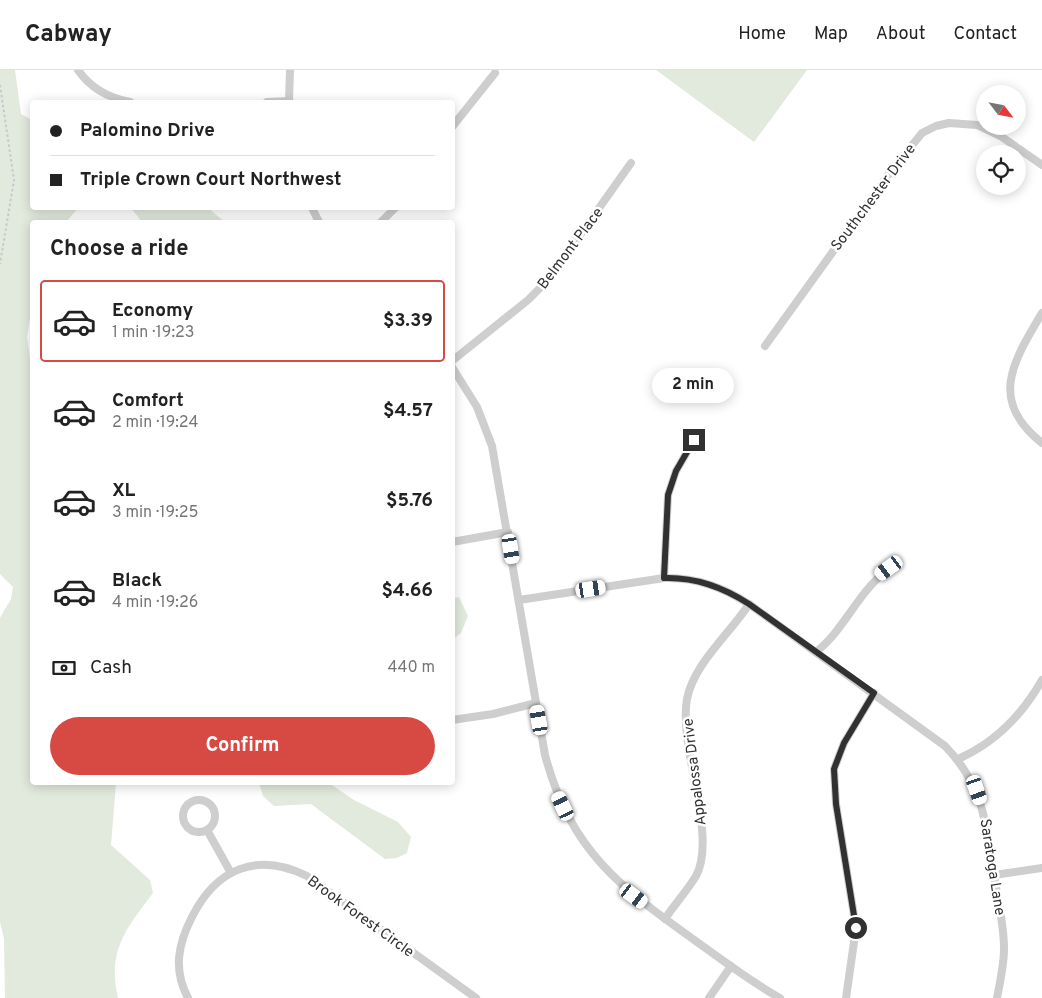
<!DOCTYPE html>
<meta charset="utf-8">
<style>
:root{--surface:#fff;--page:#f6f6f6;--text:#222;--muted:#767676;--line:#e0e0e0;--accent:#d74a44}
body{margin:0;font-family:Overpass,sans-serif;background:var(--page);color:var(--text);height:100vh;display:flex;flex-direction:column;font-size:19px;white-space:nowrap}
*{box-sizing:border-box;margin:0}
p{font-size:16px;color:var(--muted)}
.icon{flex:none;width:28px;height:28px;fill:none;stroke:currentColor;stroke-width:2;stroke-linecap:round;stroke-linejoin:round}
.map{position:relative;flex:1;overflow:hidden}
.details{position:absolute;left:30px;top:150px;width:425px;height:565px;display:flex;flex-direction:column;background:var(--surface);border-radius:5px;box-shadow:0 2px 12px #0003}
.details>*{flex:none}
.hud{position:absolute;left:30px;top:30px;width:425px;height:110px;border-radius:5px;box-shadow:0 2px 12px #0003;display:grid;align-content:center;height:110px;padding:0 20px;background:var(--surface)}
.needle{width:32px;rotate:122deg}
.controls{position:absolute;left:976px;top:15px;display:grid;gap:10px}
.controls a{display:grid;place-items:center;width:50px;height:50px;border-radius:50%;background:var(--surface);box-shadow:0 2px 12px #0003;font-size:25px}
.end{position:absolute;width:22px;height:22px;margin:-11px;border:6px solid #313131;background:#fff;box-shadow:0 0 0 2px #fff}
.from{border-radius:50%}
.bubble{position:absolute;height:35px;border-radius:18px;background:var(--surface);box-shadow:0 2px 12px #0003;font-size:16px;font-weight:700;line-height:35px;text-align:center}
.car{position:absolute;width:15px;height:30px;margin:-15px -8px;border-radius:6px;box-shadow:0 0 4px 1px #0007;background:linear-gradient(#fff 24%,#345 0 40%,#fff 0 76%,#345 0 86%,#fff 0)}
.hud b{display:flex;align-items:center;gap:18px;height:48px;font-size:19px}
.hud b+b{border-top:1px solid var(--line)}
.hud i{width:12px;height:12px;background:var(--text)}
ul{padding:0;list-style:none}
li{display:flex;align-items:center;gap:15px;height:82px;margin:0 10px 8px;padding:0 10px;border:2px solid transparent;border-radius:5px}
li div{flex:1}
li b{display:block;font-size:19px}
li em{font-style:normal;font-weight:700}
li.on{border-color:var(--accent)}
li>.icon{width:45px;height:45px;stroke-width:1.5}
h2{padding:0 20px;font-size:22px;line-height:60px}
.pay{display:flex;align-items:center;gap:12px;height:55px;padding:0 20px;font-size:19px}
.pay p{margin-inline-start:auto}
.button{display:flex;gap:10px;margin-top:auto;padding:10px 20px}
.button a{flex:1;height:58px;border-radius:30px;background:var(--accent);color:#fff;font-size:20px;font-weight:700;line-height:58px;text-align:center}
header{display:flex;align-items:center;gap:30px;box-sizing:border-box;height:70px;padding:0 25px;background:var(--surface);border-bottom:1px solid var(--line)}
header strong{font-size:24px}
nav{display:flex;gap:28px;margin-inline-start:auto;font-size:18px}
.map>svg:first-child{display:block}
.green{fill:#e2e9dd}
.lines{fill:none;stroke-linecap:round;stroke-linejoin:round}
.path{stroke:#c8c8c8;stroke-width:2;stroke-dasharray:2.5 2.5;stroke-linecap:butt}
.minor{stroke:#cecece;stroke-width:8}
.route{stroke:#313131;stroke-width:6}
.labels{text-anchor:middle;stroke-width:5;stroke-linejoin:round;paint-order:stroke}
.street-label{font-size:15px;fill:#313131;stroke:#fff}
</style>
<header>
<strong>Cabway</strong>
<nav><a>Home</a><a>Map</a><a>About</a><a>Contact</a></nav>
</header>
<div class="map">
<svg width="1042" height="928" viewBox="0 0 1042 928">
<rect width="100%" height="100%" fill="#fff"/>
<g class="green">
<path d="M0 0H15L21 44 32 50V138H78L66 152H32V235L27 267 32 303V712L116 713 111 775 150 810 153 823C126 859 107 880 118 928H5L4 869 0 852V548L11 529 13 517 0 504Z"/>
<path d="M656 0H807L754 72Z"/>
<path d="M131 138H208L225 152H142Z"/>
<path d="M459 527 468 546 461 563 453 569V529Z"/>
<path d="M259 713H329L354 730 398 752 411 767 407 783 397 788 385 789 311 734 274 736 263 726Z"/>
</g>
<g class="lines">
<path class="path" d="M0 15 14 110 0 194"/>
<g class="minor">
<path d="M78 0C91 19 109 28 130 32"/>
<path d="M267 32 289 31"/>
<path d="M289 32 290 0"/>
<path d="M452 57 495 3"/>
<path d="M312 138 319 152"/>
<path d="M381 152 395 138"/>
<path d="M1042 243C1013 292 988 330 1042 373"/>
<path d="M765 276 888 105 922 63 936 56 949 53 977 55 1002 67 1042 95"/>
<path d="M452 291 528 230 548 210 631 93"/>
<path d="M452 297 477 337 492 376 545 685C571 782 620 817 697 872 724 891 751 912 780 928"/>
<path d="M452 472 508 462"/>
<path d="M664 508 668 425 676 401 694 370"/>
<path d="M519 530 664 508C696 507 723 517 749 534L945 676C984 716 986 754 994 806 998 830 1004 854 1004 879 1004 895 1000 912 997 928"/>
<path d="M816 582C846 558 858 521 889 499"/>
<path d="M452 650 493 644 536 633"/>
<path d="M958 689C995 673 1022 645 1042 610"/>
<circle cx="199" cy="746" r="16"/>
<path d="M207 760 231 803"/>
<path d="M994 805 1042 798"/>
<path d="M665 849C674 835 687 821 696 806 718 766 678 677 687 629 694 593 730 564 749 534"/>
<path d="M188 928C173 900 178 874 192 847 216 799 257 781 307 806L476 928"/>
<path d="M709 928 731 896"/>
<path d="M846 928 856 858 836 734 834 699 844 673 874 623"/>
</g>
</g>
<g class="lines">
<path class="route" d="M694 370 676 401 668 425 664 508C696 507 723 517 749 534L874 623 844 673 834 699 836 734 856 858"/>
</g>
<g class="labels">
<g class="street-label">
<text transform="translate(873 127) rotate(-53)" y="5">Southchester Drive</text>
<text transform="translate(570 178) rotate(-53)" y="5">Belmont Place</text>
<text transform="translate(694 702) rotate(-97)" y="5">Appalossa Drive</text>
<text transform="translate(993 797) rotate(81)" y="5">Saratoga Lane</text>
<text transform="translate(361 846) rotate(36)" y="5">Brook Forest Circle</text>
</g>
</g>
</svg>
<div class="controls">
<a><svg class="needle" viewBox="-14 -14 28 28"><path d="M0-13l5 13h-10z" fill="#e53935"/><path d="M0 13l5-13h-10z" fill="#767676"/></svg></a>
<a><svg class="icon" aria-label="locate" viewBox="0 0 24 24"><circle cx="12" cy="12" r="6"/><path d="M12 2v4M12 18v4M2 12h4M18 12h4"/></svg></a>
</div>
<i class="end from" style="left:856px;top:858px"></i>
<i class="end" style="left:694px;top:370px"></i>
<div class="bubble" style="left:652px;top:298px;width:82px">2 min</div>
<i class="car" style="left:511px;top:479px;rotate:171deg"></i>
<i class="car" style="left:889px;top:498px;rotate:234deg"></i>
<i class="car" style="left:591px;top:519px;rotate:81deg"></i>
<i class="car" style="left:539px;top:650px;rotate:350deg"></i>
<i class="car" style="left:977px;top:720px;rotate:161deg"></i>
<i class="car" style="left:563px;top:736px;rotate:335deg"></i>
<i class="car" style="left:634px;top:826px;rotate:126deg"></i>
<div class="hud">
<b><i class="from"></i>Palomino Drive</b>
<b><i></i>Triple Crown Court Northwest</b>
</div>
<section class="details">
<h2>Choose a ride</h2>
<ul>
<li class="on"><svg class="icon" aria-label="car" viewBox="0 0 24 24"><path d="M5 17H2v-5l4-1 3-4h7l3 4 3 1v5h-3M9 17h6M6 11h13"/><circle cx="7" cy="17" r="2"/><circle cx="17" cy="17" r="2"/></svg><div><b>Economy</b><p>1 min · 19:23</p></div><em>$3.39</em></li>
<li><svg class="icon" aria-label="car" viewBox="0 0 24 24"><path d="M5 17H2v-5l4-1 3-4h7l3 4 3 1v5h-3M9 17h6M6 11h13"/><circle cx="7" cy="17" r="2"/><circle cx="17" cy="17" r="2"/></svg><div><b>Comfort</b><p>2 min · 19:24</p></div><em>$4.57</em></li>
<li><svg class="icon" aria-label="car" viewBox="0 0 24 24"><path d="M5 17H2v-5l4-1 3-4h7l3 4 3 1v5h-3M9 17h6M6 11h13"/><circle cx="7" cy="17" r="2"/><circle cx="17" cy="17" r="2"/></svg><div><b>XL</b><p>3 min · 19:25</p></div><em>$5.76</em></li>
<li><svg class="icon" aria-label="car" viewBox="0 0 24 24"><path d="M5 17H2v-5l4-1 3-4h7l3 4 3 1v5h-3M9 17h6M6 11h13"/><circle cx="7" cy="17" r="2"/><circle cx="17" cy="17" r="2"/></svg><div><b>Black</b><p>4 min · 19:26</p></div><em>$4.66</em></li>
</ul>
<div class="pay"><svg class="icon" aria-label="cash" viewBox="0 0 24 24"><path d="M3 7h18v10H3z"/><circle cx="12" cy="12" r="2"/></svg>Cash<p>440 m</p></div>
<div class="button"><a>Confirm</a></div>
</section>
</div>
